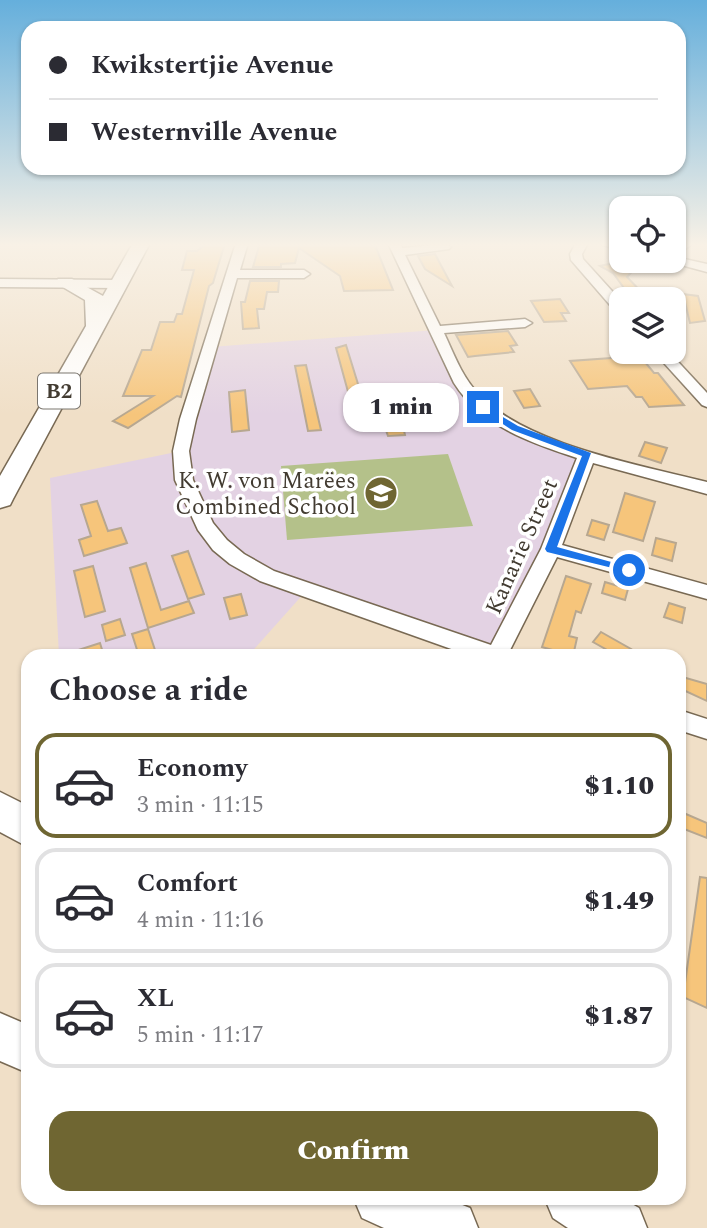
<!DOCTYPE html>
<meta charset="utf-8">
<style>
:root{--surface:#fff;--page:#f2f2f3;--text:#2b2b33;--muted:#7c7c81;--line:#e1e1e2;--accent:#6f6632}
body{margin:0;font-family:Spectral,serif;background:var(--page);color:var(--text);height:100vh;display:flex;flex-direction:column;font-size:26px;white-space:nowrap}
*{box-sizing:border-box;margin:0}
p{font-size:23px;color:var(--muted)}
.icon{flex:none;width:38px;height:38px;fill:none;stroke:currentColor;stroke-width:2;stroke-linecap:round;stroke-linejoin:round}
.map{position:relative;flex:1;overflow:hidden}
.side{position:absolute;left:21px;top:649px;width:665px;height:556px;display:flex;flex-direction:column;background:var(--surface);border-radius:21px;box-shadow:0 2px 5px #0004}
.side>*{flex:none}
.top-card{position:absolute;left:21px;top:21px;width:665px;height:154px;border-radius:21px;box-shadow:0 2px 5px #0004;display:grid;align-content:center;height:154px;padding:0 28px;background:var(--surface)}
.controls{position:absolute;left:609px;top:196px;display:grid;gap:14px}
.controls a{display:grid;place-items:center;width:77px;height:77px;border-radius:14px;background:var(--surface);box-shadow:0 2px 5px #0004;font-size:35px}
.end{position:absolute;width:32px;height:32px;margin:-16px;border:9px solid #1a73e8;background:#fff;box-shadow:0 0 0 4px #fff}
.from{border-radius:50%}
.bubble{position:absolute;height:49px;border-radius:21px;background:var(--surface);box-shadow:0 2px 5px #0004;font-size:23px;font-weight:800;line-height:49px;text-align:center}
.top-card b{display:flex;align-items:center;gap:24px;height:66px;font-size:26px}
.top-card b+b{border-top:2px solid var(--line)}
.top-card i{width:18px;height:18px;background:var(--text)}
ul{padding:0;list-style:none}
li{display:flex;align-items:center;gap:21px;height:105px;margin:0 14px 10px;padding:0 14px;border:4px solid var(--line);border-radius:21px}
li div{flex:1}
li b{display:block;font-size:26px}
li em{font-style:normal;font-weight:800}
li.active{border-color:var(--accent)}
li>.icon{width:63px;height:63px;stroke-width:1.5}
h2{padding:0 28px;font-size:32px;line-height:84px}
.action{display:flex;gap:14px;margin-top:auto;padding:14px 28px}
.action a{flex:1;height:80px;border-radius:21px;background:var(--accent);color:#fff;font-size:28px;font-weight:800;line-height:80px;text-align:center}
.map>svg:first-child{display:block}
.education{fill:#e3d2e3}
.green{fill:#b4c18a}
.building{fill:#f6c57b;stroke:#b7a790;stroke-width:2}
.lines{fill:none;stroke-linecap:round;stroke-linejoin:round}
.minor-casing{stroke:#786953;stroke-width:3}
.highway-casing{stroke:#786953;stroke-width:3}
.minor{fill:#fff;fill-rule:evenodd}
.highway{fill:#fff;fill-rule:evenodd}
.route{fill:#1a73e8}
.labels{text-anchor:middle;stroke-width:7;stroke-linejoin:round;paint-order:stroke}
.shield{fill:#fff;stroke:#7b766f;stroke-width:2}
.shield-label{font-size:21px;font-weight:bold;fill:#423b31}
.poi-label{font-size:23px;fill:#423b31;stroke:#fff;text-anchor:end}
.street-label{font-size:23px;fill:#423b31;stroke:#fff}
</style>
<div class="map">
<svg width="707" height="1228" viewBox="0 0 707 1228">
<rect width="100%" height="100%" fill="#f0dfc7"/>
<path class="education" d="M436 330 462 384 496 417 587 455 551 549 496 656 306 591 248 656H59L50 478 181 451 211 347Z"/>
<path class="green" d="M448 454 473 526 287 540 281 466Z"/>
<g class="building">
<path d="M207 243H225L213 283 209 286 181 397 177 396 128 428 113 421 153 396H123L142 350H151L160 322H174L177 314H182L194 270H182L187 251H197Z"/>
<path d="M260 243 375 245 393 290 344 291 340 276 299 248 295 263 281 264V267H253Z"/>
<path d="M435 254 452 286 425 269 418 256Z"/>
<path d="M622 261H642L627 277 648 299H632L613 273 600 266Z"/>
<path d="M250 281H279L278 292H267L264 309H257L259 328 243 329 241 302H245Z"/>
<path d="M683 294 698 296 705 321 690 323Z"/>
<path d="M560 299 569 313H561L566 321 544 322 531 301Z"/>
<path d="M508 331 517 345 510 346 514 352 475 356 468 357 456 335Z"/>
<path d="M346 345 362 397 396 395 405 435 388 436 382 419 356 421 336 348Z"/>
<path d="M640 356 654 373H658L684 405 649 407 642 397H636L627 386 588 389 570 361Z"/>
<path d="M306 365 311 387 321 430 308 431 295 366Z"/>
<path d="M530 389 540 406 524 408 514 391Z"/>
<path d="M245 390 249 430 232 432 229 392Z"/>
<path d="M645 442 667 448 661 463 639 456Z"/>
<path d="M625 493 655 502 643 541 613 532Z"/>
<path d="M97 501 108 531 121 528 127 543 84 556 79 540 91 536 81 505Z"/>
<path d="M592 520 609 525 604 540 587 535Z"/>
<path d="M656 538 676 543 672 561 652 555Z"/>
<path d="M188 551 204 594 188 599 172 556Z"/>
<path d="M146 563 161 610 189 601 194 613 148 628 130 568Z"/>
<path d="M93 566 105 611 85 617 74 571Z"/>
<path d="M566 576 591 584 581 613 576 611 569 636 577 638 573 656 542 647Z"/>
<path d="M605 582 628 589 625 600 602 593Z"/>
<path d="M241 594 247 615 230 619 224 598Z"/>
<path d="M669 603 685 608 682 623 664 617Z"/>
<path d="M120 619 125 635 106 641 102 625Z"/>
<path d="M148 629 157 656H139L132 634Z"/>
<path d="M601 632 631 649 625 656H618L593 642Z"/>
<path d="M100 643 104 656H66V654Z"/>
<path d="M679 676 707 684V701L679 688Z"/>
<path d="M679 811 707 823V838L679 827Z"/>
<path d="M700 877 707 878V1008L683 997Z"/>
</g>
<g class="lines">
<defs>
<g id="minor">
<path d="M236 243H248L240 270H304L310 274 304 278H237L196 419 189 451 193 480 213 523 227 540 244 554 274 571 491 645 541 549 577 458C531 443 481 426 454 383L388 243H400L402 248 445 244 451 247 449 249 405 255 440 326 525 319 532 323 525 327 444 333C453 352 461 374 475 390 519 444 641 465 707 482V494L593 463 562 545 707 585V599L557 557 507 656H471L260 581 230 564 213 550 198 530 175 480 173 451 180 419Z"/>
<path d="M576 243H588L582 254 583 259 621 301V313L616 312 571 260 570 254Z"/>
<path d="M601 243 621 244V250L603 245Z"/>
<path d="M679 243H693L684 250 680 258 707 264V272L670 262 669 261H674V247Z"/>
<path d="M0 279 118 280 124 284 118 288 0 287Z"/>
<path d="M654 352H669L707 393V407L702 405Z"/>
<path d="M679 710 707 719V739L679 730Z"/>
</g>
<g id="highway">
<path d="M133 243H150L13 499 10 505 0 508V476L86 326 85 300 56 283 58 279H72L103 296Z"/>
<path d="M0 792 28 806V847L0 832Z"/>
<path d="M0 1013 28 1025V1073L0 1061Z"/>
<path d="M354 1199H447L470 1208 478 1228H384L362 1218Z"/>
<path d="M545 1199H623L639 1208 647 1228H568L553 1218Z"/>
</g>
</defs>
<use href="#minor" class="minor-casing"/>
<use href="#highway" class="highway-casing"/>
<use href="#minor" class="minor"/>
<use href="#highway" class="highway"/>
</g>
<linearGradient id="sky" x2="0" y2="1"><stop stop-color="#65afdc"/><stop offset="0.59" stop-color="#f8f1e6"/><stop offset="1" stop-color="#f8f1e6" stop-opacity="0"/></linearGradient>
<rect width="707" height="415" fill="url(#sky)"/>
<path class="route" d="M483 405 518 426 591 453 557 547 633 568V573L547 552 545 549 582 456 512 430 480 409Z"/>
<defs>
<symbol id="school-disc" viewBox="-11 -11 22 22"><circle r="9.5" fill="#6f6632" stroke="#fff"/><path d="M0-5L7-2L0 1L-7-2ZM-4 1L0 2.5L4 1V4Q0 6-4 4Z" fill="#fff"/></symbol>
</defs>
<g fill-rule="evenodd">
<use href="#school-disc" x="362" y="474" width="38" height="38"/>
</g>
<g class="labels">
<rect class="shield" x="38" y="373.5" width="42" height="35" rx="5"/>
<g class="shield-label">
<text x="59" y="398">B2</text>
</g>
<g class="poi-label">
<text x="356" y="488">K. W. von Marëes<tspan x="356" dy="26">Combined School</tspan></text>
</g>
<g class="street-label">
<text transform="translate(521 546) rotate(-66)" y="8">Kanarie Street</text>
</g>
</g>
</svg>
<div class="controls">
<a><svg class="icon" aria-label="locate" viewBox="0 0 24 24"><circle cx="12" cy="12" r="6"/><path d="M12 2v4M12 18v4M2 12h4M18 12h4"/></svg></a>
<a><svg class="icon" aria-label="layers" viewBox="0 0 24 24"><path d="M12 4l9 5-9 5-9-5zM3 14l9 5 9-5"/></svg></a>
</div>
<i class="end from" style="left:629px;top:570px"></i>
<i class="end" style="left:483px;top:407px"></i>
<div class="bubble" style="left:343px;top:383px;width:116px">1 min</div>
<div class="top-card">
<b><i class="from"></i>Kwikstertjie Avenue</b>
<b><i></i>Westernville Avenue</b>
</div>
<section class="side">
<h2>Choose a ride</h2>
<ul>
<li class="active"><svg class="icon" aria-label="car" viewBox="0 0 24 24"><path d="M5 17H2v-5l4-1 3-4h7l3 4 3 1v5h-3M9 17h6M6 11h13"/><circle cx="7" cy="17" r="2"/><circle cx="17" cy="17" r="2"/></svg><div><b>Economy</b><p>3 min · 11:15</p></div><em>$1.10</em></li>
<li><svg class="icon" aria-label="car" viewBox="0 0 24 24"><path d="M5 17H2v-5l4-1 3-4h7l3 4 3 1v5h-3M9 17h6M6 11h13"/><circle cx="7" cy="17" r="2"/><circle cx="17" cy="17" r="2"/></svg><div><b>Comfort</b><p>4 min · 11:16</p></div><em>$1.49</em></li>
<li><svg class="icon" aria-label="car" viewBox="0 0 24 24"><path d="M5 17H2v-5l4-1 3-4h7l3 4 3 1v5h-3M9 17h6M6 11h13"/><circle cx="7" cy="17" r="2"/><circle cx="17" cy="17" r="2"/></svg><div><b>XL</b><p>5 min · 11:17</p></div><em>$1.87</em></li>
</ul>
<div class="action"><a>Confirm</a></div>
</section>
</div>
